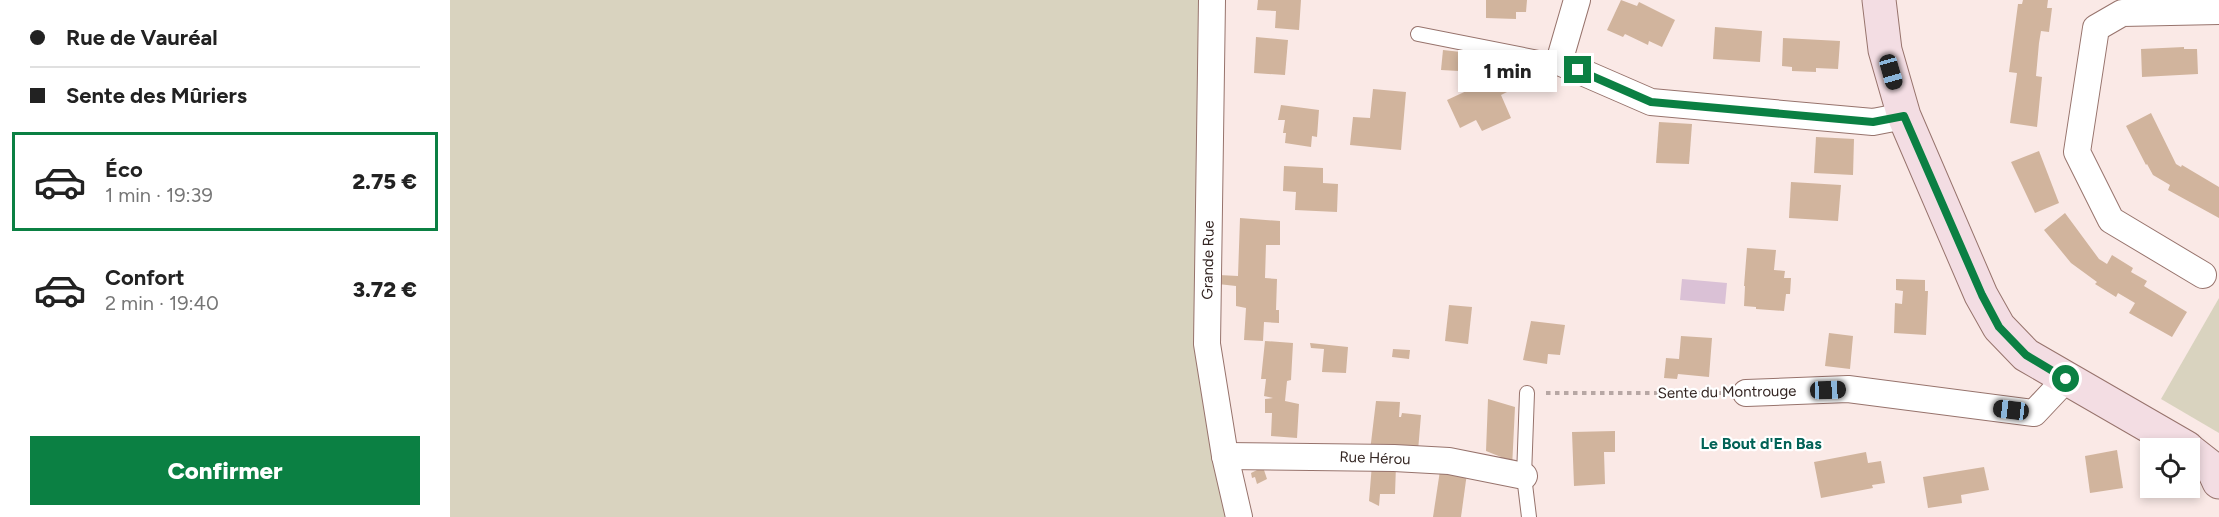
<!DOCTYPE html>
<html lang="fr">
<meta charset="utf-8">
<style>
:root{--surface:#fff;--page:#f6f6f6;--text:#222;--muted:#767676;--line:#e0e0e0;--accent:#0b8043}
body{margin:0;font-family:Figtree,sans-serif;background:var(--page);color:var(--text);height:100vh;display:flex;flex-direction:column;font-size:22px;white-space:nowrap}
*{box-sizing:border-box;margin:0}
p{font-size:20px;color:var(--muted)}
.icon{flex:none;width:33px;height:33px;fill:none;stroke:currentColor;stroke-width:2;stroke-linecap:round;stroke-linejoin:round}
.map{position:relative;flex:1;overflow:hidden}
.drawer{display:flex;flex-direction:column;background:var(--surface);width:450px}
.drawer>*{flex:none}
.guide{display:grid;align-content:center;height:132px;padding:0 30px;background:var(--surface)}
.fabs{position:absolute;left:1690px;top:438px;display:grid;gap:12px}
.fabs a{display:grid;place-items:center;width:60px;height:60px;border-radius:0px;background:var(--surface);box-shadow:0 3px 9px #0003;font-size:30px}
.end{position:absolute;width:27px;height:27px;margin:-14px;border:8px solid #0b8043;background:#fff;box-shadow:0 0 0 3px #fff}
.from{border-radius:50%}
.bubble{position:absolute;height:42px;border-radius:0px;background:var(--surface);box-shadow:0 3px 9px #0003;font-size:20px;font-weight:800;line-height:42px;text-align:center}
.car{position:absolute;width:18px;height:36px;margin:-18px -9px;border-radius:8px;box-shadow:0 0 4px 2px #0007;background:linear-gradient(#222 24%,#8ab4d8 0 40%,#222 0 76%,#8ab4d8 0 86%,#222 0)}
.guide b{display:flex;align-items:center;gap:21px;height:57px;font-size:22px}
.guide b+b{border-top:2px solid var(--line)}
.guide i{width:15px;height:15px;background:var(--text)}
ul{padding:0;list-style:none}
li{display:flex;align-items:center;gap:18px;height:99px;margin:0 12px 9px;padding:0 18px;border:3px solid transparent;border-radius:0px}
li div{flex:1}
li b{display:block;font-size:22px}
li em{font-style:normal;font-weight:800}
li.active{border-color:var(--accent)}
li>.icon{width:54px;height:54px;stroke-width:1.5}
.action{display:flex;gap:12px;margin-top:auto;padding:12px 30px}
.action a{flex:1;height:69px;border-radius:0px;background:var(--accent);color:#fff;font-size:24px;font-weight:800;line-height:69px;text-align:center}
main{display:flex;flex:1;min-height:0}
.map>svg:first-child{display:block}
.green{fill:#d9d3bf}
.water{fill:#dac1d6}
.building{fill:#d1b49d}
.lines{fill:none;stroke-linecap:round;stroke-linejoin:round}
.service-casing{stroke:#97736c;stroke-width:16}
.minor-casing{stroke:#97736c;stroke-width:28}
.secondary-casing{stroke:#97736c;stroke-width:35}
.path{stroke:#b7a7a4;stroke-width:4;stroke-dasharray:4.5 4.5;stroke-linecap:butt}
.service{stroke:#fff;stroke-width:14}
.minor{stroke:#fff;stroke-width:26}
.secondary{stroke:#f3dde3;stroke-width:33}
.route{stroke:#0b8043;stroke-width:8}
.labels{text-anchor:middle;stroke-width:4.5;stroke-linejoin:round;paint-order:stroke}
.street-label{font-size:15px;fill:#332522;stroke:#fff}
.neighbourhood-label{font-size:16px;font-weight:bold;fill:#016256;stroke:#fff}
</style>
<main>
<section class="drawer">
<div class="guide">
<b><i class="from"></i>Rue de Vauréal</b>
<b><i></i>Sente des Mûriers</b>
</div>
<ul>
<li class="active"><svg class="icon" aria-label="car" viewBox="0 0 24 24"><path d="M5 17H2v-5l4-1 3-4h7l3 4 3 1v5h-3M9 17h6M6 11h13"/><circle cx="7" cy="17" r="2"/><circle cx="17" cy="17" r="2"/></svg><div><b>Éco</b><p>1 min · 19:39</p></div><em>2.75 €</em></li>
<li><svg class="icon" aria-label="car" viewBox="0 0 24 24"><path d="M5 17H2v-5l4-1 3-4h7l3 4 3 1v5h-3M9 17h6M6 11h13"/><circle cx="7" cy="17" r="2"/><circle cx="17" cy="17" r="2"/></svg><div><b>Confort</b><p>2 min · 19:40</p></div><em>3.72 €</em></li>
</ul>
<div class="action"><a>Confirmer</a></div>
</section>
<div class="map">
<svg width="1769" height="517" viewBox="0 0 1769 517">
<rect width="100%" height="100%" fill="#fae9e6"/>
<g class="green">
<path d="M0 0H757L777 517H0Z"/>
<path d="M1769 298V433L1711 399Z"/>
</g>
<path class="water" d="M1232 279 1277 283 1275 304 1230 300Z"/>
<g class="building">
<path d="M808 0H851L849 30 825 28 826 11 807 10Z"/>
<path d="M1036 0H1077L1076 12H1066V19L1036 18Z"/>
<path d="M1171 0 1187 6 1189 2 1225 20 1212 47 1199 41 1198 45 1175 34 1173 37 1157 30Z"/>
<path d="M1573 0H1598L1597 8H1602L1599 32 1591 31 1589 43 1586 76 1592 77 1587 127 1560 123 1567 73 1559 72 1568 4H1572Z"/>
<path d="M1265 27 1312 31 1310 62 1263 59Z"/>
<path d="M806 37 838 40 835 75 804 73Z"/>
<path d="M1333 38 1390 41 1388 69 1366 68V72L1342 71V67L1332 66Z"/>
<path d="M1734 47V49H1747L1748 74 1692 77 1691 49Z"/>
<path d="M993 50 1011 52 1009 71 991 70Z"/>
<path d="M1042 66 1050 83 1057 80 1061 90 1051 95 1061 118 1032 131 1026 120 1010 128 997 100 1025 87 1027 84 1023 75Z"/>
<path d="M923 89 956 92 951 150 900 145 903 117 920 118Z"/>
<path d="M831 105 869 110 867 137 862 136 861 147 835 143 836 133H833L835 120H828Z"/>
<path d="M1701 113 1726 164 1731 167 1732 165 1769 187V218L1718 190 1720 185 1703 175 1697 164 1696 165 1676 126Z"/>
<path d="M1209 122 1242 124 1239 164 1206 163Z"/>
<path d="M1366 137 1404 139 1403 175 1364 173Z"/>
<path d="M1589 151 1609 203 1585 213 1561 162Z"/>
<path d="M834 166 873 168V183L888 184 887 212 845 210 846 192 833 191Z"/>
<path d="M1341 182 1391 185 1388 221 1339 218Z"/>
<path d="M1615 213 1649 259 1657 264 1662 255 1683 268 1681 272 1697 281 1694 286 1737 312 1722 337 1679 313 1685 303 1668 293 1666 297 1645 284 1647 282 1621 263 1594 230Z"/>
<path d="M790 218 830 221V245H816L815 278 827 279 826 310H829V323L814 322 813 341 794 340 796 308 786 306V286L768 284 769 275 788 276Z"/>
<path d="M1297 248 1326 250 1324 270 1335 271 1334 278H1341L1340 294H1336L1334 311 1306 309V307L1294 306 1295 286H1294Z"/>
<path d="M1446 279 1475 280V291H1478L1476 335 1444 333 1445 303 1452 304 1453 291 1446 290Z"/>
<path d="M999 305 1022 307 1018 344 995 341Z"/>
<path d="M1081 321 1115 325 1110 355 1098 354 1097 364 1073 360Z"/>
<path d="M1379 333 1403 336 1400 369 1375 366Z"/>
<path d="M1231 336 1262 338 1259 377 1228 374 1227 379 1214 378 1216 358 1229 359Z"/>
<path d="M815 341 843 343 841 380 837 381 835 401 849 404 847 438 821 436 822 413H815V399L823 398 814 396 816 379H811Z"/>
<path d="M860 343 898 347 896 373 872 372 874 349 861 348Z"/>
<path d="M943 349 960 350 959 359 942 357Z"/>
<path d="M1038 399 1065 407 1062 468 1050 465 1051 457 1036 451Z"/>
<path d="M926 401 950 402 949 417H951L952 413 971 415 968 451H920Z"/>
<path d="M1165 431V452H1154L1155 484 1124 486 1122 432Z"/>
<path d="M1667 450 1673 488 1640 493 1635 456Z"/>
<path d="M1416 452 1418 463 1431 461 1435 483 1422 485 1423 488 1371 498 1364 462Z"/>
<path d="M922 464 946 465 945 494H930L929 506 919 501Z"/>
<path d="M991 464 1017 473 1011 517H983Z"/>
<path d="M813 467 817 479 807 484 805 477 802 478 801 473Z"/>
<path d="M1534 467 1539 490 1511 495 1512 503 1478 508 1473 477Z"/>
</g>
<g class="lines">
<defs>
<g id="service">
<path d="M968 34 1109 62"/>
<path d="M1077 393 1074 476 1079 517"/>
</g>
<g id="minor">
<path d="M762 0 757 344 775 456 789 517"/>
<path d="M1127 0 1109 62 1201 102 1423 122 1454 116"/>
<path d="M1753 275 1661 220 1627 152 1646 28 1672 13 1769 11"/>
<path d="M1296 393 1398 389 1584 413 1616 379"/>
<path d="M775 456 944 458 999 461 1074 476"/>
</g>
<g id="secondary">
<path d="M1429 0 1435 50 1454 116 1531 295 1549 327 1576 355 1737 448"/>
<path d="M1740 451 1763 469 1769 482"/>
</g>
</defs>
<use href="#service" class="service-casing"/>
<use href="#minor" class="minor-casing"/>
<use href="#secondary" class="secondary-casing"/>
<path class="path" d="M1096 393H1271"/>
<use href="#service" class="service"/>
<use href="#minor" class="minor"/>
<use href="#secondary" class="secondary"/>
</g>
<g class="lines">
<path class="route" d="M1128 70 1201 102 1423 122 1454 116 1532 295 1549 327 1576 355 1616 379"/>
</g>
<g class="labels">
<g class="street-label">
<text transform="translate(758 260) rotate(-89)" y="5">Grande Rue</text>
<text transform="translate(1277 392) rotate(-1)" y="5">Sente du Montrouge</text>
<text transform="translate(925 458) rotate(2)" y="5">Rue Hérou</text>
</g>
<g class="neighbourhood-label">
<text x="1311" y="449">Le Bout d'En Bas</text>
</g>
</g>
</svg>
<div class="fabs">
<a><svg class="icon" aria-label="locate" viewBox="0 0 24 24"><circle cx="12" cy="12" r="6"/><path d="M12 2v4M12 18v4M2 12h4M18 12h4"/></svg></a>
</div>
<i class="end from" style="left:1616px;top:379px"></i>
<i class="end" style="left:1128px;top:70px"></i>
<div class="bubble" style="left:1008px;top:50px;width:99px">1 min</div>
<i class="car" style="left:1441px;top:72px;rotate:164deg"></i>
<i class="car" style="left:1378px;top:390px;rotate:88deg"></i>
<i class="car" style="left:1561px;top:410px;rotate:277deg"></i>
</div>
</main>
